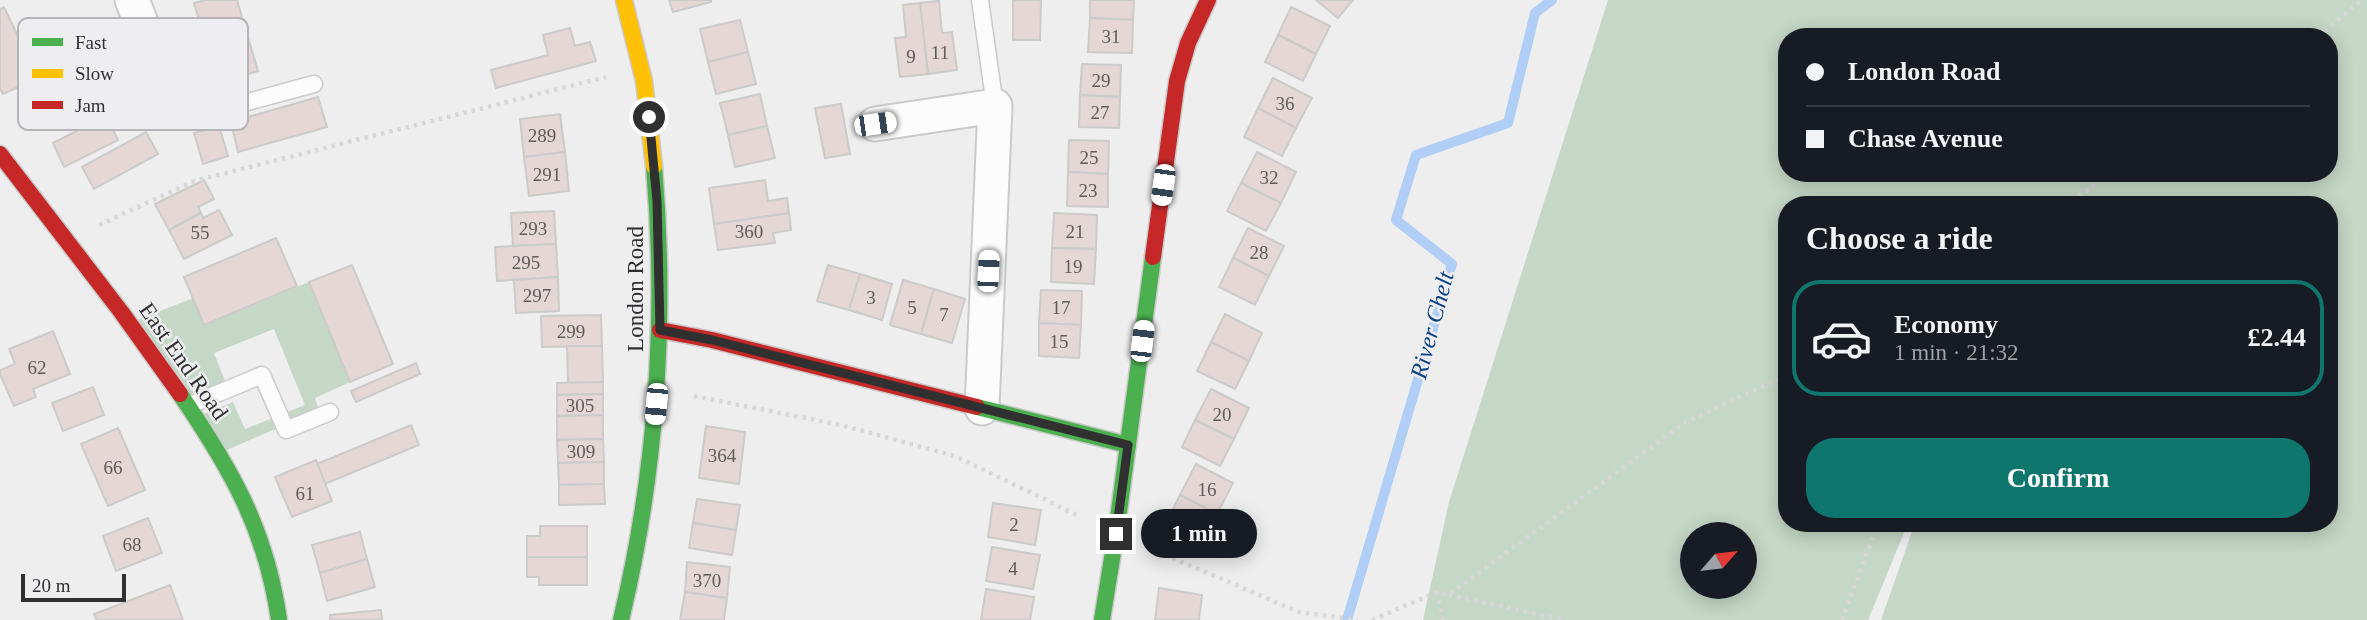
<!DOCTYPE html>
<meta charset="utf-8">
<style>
:root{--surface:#171b24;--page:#20242c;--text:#f1f3f6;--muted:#9ea1a6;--line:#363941;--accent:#0f766e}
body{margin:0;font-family:"Times New Roman",serif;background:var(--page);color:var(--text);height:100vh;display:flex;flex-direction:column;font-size:26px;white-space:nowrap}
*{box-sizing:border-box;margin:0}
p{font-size:23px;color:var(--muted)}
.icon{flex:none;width:38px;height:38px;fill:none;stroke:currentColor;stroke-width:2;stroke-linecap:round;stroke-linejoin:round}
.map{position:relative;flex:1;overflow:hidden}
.drawer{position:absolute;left:1778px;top:196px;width:560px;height:336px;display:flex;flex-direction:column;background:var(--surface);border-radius:28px;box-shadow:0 4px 18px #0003}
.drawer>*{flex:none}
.guide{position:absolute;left:1778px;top:28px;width:560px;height:154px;border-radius:28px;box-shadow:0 4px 18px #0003;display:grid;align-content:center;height:154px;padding:0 28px;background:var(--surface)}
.needle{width:46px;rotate:62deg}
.fabs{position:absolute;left:1680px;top:522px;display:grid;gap:14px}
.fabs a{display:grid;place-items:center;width:77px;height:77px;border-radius:50%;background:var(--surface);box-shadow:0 4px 18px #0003;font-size:35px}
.scale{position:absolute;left:21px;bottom:18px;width:105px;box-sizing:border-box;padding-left:7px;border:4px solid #303030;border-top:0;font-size:19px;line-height:24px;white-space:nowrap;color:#303030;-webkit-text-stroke:5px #eeedef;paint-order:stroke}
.end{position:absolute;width:32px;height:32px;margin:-16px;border:9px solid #303030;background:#fff;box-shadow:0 0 0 4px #fff}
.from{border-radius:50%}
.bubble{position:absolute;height:49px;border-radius:24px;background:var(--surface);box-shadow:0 4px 18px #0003;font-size:23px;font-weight:700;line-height:49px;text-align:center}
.car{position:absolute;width:21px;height:42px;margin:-21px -10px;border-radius:9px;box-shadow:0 0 5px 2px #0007;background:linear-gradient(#fff 24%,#345 0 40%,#fff 0 76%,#345 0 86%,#fff 0)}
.guide b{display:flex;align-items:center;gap:24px;height:66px;font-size:26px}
.guide b+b{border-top:2px solid var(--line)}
.guide i{width:18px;height:18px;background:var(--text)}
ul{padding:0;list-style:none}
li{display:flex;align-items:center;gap:21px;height:116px;margin:0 14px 10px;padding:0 14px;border:4px solid var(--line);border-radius:28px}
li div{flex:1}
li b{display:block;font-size:26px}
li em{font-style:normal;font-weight:700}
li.active{border-color:var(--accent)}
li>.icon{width:63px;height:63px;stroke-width:1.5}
h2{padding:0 28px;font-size:32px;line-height:84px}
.action{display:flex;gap:14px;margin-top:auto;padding:14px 28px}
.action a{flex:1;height:80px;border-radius:28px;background:var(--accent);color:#fff;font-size:28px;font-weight:700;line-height:80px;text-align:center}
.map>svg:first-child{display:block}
.green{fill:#c5d7c6;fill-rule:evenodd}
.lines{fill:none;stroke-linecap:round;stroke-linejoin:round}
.stream{stroke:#b0cef6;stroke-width:10}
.building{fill:#e4d7d5;stroke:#cbcbcb;stroke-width:2}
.lane-casing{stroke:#cacaca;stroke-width:19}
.street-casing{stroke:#cacaca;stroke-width:37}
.fast-casing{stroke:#cacaca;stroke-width:19}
.slow-casing{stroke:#cacaca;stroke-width:19}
.jam-casing{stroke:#cacaca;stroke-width:19}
.path{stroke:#d7d7d7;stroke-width:4.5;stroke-dasharray:3.5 5;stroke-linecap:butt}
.lane{stroke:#fcfcfc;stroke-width:16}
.street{stroke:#fcfcfc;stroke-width:33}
.fast{stroke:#4caf50;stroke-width:16}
.slow{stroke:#ffc107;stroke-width:16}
.jam{stroke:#c62828;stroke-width:16}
.route{stroke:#303030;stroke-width:9}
.labels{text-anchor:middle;stroke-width:5;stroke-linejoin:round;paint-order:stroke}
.number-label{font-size:19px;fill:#5f5c5b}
.street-label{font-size:23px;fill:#303030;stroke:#eeedef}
.water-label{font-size:24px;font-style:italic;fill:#0a4285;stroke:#eeedef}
.key{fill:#eeedef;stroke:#b5b4b6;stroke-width:2}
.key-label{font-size:19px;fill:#303030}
</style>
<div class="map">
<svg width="2367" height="620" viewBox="0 0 2367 620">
<rect width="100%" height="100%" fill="#eee"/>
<g class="green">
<path d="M1608 0H2367V620H1881L1915 523H2329V205H1787V523H1908L1868 620H1423L1449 502ZM1787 37H2329V173H1787ZM1692 534H1745V586H1692Z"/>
<path d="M309 282 350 382 315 398 319 410 220 453 196 417 233 402 245 429 305 405 274 329 214 353 225 381 183 398 130 323 193 298 205 325Z"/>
</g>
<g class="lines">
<path class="stream" d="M1347 620 1452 264 1396 220 1416 155 1508 123 1535 13 1552 0"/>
</g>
<g class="building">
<path d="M205 0H237L246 31 206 43 194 3Z"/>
<path d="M669 0H711V2L673 12Z"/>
<path d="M1013 0H1041L1040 40H1013Z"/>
<path d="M1090 0H1134L1133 20 1090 18Z"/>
<path d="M1316 0H1353L1338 18Z"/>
<path d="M939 1 942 33 952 32 957 70 928 74 920 3Z"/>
<path d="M920 3 928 74 900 77 895 38 906 37 903 5Z"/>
<path d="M4 7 38 78 3 94 0 89V9Z"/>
<path d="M1291 7 1330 26 1316 54 1278 35Z"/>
<path d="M1090 18 1133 20 1132 53 1088 52Z"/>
<path d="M740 20 748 52 708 62 700 29Z"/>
<path d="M570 28 575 46 590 42 596 61 496 88 491 70 548 55 543 35Z"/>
<path d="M246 31 258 71 218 83 206 43Z"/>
<path d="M1278 35 1316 54 1303 81 1265 62Z"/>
<path d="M748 52 756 84 716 94 708 62Z"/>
<path d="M1082 64 1121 65 1120 97 1080 95Z"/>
<path d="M1273 78 1312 98 1296 128 1258 108Z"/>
<path d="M760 94 767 126 728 135 720 103Z"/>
<path d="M1080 95 1120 97 1119 128 1079 127Z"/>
<path d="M318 97 327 127 238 152 231 122Z"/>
<path d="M841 104 850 154 825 158 815 108Z"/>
<path d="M1258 108 1296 128 1282 156 1244 137Z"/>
<path d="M560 114 565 152 524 157 520 119Z"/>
<path d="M106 116 118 140 64 167 53 143Z"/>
<path d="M219 126 228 156 203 164 194 133Z"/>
<path d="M767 126 775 158 735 167 728 135Z"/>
<path d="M146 132 158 154 94 189 82 167Z"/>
<path d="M1069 140 1109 141 1108 174 1068 172Z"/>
<path d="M565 152 569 191 529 196 524 157Z"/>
<path d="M1257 152 1296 172 1281 203 1241 183Z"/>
<path d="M1068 172 1108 174V207L1067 206Z"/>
<path d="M204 180 214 199 198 207 201 213 169 230 155 204Z"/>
<path d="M765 180 768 201 787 198 789 213 714 224 709 188Z"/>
<path d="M1241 183 1281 203 1266 231 1227 211Z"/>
<path d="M219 210 232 235 184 259 169 230 201 213 203 218Z"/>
<path d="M554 211 556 244 513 246 511 213Z"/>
<path d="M789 213 791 230 773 233 775 243 718 250 714 224Z"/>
<path d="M1054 213 1097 215 1096 249 1052 248Z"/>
<path d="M1248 228 1284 246 1269 276 1233 258Z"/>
<path d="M276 238 297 286 204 325 184 277Z"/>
<path d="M556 244 558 277 497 281 495 247Z"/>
<path d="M1052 248 1096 249 1094 284 1051 282Z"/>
<path d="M1233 258 1269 276 1255 305 1219 287Z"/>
<path d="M352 265 393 364 350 382 309 282Z"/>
<path d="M828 265 860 274 849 310 817 301Z"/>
<path d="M860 274 892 284 882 320 849 310Z"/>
<path d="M558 277 559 311 516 313 514 280Z"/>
<path d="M903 280 934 289 921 334 890 325Z"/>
<path d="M934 289 965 299 952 343 921 334Z"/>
<path d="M1041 290 1082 291 1081 325 1039 323Z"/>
<path d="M1225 314 1262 333 1249 361 1211 342Z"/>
<path d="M601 315 602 346 542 347 541 316Z"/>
<path d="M1039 323 1081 325 1079 358 1039 356Z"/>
<path d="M53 331 70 374 33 389 36 397 14 406 0 374V370L15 364 9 349Z"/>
<path d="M1211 342 1249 361 1235 389 1197 371Z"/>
<path d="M567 346H602L603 382 568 383Z"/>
<path d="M416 363 420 374 356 402 351 391Z"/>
<path d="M603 382V394L557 395V383Z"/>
<path d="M93 387 104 415 63 431 52 403Z"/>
<path d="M1211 389 1249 408 1234 439 1195 420Z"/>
<path d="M603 394V415L557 416V395Z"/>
<path d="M603 415V439L557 440V416Z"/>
<path d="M1195 420 1234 439 1220 466 1182 447Z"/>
<path d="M411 425 419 445 325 484 317 464Z"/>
<path d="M706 426 745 432 739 484 699 478Z"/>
<path d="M118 428 145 490 108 506 81 444Z"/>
<path d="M603 439 604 462 558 463 557 440Z"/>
<path d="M316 460 332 501 292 517 275 477Z"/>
<path d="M604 462V484L559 485 558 463Z"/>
<path d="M1196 464 1233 483 1217 514 1180 495Z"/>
<path d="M604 484 605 504 559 505V485Z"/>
<path d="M1180 495 1217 514 1202 542 1166 523Z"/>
<path d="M697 499 740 505 736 530 693 523Z"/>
<path d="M993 503 1041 510 1035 545 988 537Z"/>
<path d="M148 518 162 553 116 571 103 536Z"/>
<path d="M693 523 736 530 732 555 689 548Z"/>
<path d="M540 526H587V557H527V536H540Z"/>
<path d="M360 532 367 559 320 573 312 545Z"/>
<path d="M992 547 1040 555 1033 589 986 581Z"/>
<path d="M527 557H587V585H539V577H527Z"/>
<path d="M367 559 375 587 327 601 320 573Z"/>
<path d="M687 562 730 567 727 598 685 592Z"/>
<path d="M170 585 183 620H97L94 614Z"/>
<path d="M1159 588 1202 595 1199 620H1155Z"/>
<path d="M986 589 1034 597 1030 620H981Z"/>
<path d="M685 592 727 598 724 620H680Z"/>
<path d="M381 610 382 620H330V615Z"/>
</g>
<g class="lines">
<defs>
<g id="lane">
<path d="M980 0 995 106"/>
<path d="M169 93 177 103 188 110 207 113 314 84"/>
<path d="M188 406 262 375 286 430 330 412"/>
</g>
<g id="street">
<path d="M132 0 169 93"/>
<path d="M875 124 995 106 982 408"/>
</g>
<g id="fast">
<path d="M180 394C231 469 266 529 279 620"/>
<path d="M977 407 1128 445"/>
<path d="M621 620C657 470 667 320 654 166"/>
<path d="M1102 620 1116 534 1153 257"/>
</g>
<path id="slow" d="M624 0 644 81 654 166"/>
<g id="jam">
<path d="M0 154 122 313 180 394"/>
<path d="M1153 257 1177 81 1188 43 1208 0"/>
<path d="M660 330 712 340 977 407"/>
</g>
</defs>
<use href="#lane" class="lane-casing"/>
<use href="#street" class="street-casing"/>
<use href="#fast" class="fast-casing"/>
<use href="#slow" class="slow-casing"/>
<use href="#jam" class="jam-casing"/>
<g class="path">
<path d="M2318 37 2362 0"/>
<path d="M2064 205 2113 173"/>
<path d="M99 225 194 181 606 77"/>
<path d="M694 396 841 425 955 456 1081 517"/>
<path d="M1149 548 1299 612 1358 620"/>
<path d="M1437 592 1443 620"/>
<path d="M1449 595 1565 620"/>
<path d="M1372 620 1437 592 1448 595 1686 422 1787 375"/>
<path d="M1842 620 1878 523"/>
</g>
<use href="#lane" class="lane"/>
<use href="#street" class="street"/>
<use href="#fast" class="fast"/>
<use href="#slow" class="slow"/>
<use href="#jam" class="jam"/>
</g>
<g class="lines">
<path class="route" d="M649 117 657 201 660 330 712 340 1128 445 1116 534"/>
</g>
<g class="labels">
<g class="number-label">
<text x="1111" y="43">31</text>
<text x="940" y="59">11</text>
<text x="911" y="63">9</text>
<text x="1101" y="87">29</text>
<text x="1285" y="110">36</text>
<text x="1100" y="119">27</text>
<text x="542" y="142">289</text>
<text x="1089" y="164">25</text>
<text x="547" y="181">291</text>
<text x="1269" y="184">32</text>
<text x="1088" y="197">23</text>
<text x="533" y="235">293</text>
<text x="749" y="238">360</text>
<text x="1075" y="238">21</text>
<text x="200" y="239">55</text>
<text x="1259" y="259">28</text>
<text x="526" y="269">295</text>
<text x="1073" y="273">19</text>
<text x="537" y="302">297</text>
<text x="871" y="304">3</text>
<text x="912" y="314">5</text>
<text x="1061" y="314">17</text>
<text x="944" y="321">7</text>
<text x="571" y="338">299</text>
<text x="1059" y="348">15</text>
<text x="37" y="374">62</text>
<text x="580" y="412">305</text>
<text x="1222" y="421">20</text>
<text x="581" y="458">309</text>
<text x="722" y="462">364</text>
<text x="113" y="474">66</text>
<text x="1207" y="496">16</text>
<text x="305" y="500">61</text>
<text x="1014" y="531">2</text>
<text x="132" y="551">68</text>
<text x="1013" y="575">4</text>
<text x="707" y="587">370</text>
</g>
<g class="street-label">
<text transform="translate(635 289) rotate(-90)" y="8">London Road</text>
<text transform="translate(184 361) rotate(55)" y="8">East End Road</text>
</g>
<g class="water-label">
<text transform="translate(1432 325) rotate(-75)" y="8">River Chelt</text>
</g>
</g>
<rect x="18" y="18" width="230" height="112" rx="10" class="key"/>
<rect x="32" y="38" width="31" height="8" fill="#4caf50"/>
<rect x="32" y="69" width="31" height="9" fill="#ffc107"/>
<rect x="32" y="101" width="31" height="8" fill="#c62828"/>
<g class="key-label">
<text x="75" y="49">Fast</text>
<text x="75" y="80">Slow</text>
<text x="75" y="112">Jam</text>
</g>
</svg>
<div class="fabs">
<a><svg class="needle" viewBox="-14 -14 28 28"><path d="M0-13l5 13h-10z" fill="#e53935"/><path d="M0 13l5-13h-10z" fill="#9ea1a6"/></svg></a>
</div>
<div class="scale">20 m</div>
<i class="end from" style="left:649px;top:117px"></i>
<i class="end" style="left:1116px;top:534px"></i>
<div class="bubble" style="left:1141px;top:509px;width:116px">1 min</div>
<i class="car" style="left:875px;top:124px;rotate:82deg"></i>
<i class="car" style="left:1163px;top:185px;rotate:188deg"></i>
<i class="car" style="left:988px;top:271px;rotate:3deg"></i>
<i class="car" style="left:1142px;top:341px;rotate:7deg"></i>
<i class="car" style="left:656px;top:404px;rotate:185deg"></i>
<div class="guide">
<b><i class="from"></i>London Road</b>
<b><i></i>Chase Avenue</b>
</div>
<section class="drawer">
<h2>Choose a ride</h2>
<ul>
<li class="active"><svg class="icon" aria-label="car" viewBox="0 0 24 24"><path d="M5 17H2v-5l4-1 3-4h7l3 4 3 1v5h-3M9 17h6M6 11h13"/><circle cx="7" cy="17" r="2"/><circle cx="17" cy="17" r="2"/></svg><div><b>Economy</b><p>1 min · 21:32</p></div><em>£2.44</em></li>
</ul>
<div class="action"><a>Confirm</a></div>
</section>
</div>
